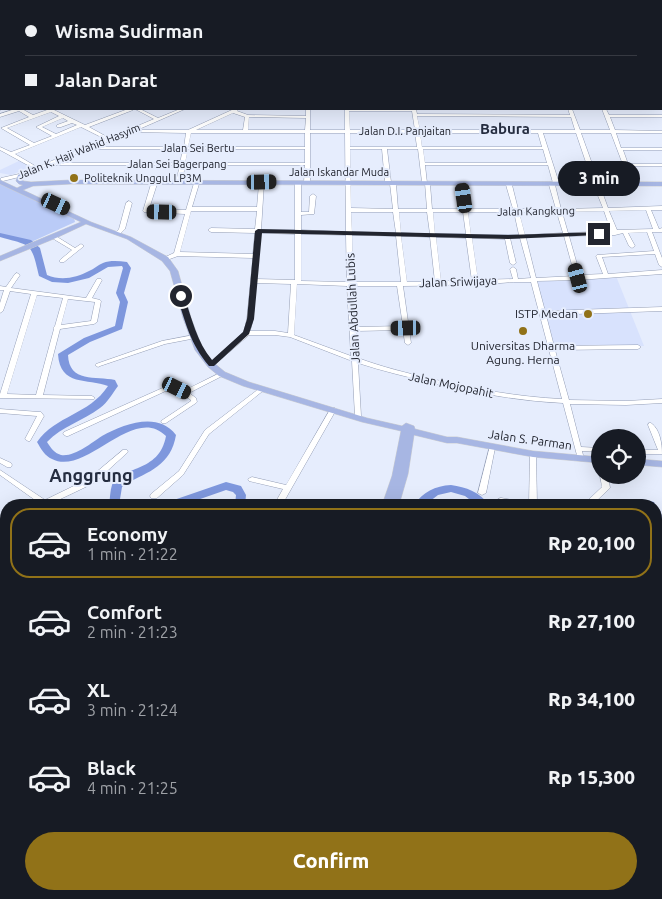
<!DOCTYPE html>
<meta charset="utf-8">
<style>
:root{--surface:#171b24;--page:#242831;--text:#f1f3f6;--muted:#9ea1a6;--line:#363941;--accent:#917218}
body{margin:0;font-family:Ubuntu,sans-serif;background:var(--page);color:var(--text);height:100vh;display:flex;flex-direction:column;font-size:19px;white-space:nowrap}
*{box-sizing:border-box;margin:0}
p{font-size:16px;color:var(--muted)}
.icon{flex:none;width:28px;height:28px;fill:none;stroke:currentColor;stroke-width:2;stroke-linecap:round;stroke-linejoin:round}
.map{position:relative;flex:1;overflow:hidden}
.sheet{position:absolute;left:0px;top:499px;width:662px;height:401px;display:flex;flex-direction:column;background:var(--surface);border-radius:20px 20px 0 0;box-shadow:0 5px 20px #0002}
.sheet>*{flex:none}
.top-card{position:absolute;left:0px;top:0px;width:662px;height:110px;box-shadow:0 5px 20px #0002;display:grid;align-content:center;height:110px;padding:0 25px;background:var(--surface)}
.controls{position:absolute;left:591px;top:429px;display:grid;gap:10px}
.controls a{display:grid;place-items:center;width:55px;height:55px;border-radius:50%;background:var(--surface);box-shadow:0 5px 20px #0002;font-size:25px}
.end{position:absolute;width:22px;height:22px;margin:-11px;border:6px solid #22252f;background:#fff;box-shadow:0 0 0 2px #fff}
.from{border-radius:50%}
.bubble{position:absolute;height:35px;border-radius:18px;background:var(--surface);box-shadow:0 5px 20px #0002;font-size:16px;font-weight:800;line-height:35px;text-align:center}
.car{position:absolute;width:15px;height:30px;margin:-15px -8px;border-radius:6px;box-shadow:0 0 4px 1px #0007;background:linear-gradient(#222 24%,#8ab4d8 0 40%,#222 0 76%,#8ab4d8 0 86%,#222 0)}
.top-card b{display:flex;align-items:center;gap:18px;height:48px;font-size:19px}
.top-card b+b{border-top:1px solid var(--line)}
.top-card i{width:12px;height:12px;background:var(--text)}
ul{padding:9px 0 0;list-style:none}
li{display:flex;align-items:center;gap:15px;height:70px;margin:0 10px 8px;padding:0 15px;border:2px solid transparent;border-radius:20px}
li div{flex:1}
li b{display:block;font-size:19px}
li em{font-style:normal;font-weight:800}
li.active{border-color:var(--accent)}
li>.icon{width:45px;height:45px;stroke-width:1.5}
.action{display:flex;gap:10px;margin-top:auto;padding:10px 25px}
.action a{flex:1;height:58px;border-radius:30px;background:var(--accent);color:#fff;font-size:20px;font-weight:800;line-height:58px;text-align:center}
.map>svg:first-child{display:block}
.built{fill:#d8e2fd}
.green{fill:#bacbf7}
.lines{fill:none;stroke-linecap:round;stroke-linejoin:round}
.stream{stroke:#7e97dd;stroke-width:1}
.river{fill:#7e97dd;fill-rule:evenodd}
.minor-casing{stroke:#949eb6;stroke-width:1}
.major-casing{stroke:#cecfd1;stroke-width:1}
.minor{fill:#fff;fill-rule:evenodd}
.major{fill:#a7b6e3;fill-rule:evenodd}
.route{fill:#22252f}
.poi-dot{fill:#917218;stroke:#e6edfd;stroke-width:2}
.labels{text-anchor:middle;stroke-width:4;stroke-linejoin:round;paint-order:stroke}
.far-street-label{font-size:11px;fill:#22252f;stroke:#e6edfd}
.far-poi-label{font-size:11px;fill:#22252f;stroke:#e6edfd;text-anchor:start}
.street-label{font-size:12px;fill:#22252f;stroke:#e6edfd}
.poi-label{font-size:12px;fill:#22252f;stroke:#e6edfd;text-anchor:end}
.far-district-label{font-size:15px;font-weight:bold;fill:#252d40;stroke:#e6edfd}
.district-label{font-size:18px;font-weight:bold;fill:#252d40;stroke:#e6edfd}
</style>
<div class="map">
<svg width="662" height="899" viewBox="0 0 662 899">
<rect width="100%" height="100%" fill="#e6edfd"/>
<g class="built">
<path d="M21 160 31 167 11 175 0 173V170Z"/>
<path d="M616 276 644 346 555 348 536 282Z"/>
</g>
<path class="green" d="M0 184 74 218 75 222 29 243 14 238 0 236Z"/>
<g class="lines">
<path class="stream" d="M130 0 134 1"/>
<g class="river">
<path d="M0 233 31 240 40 248 47 275C61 281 76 278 89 271 94 269 98 265 103 263 110 260 119 261 127 262L131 268 124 293 128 302 122 329 90 342 68 355C69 383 96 376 115 380L118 386C112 394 108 402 100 408 83 421 62 426 47 442 51 448 54 453 61 455 75 457 91 443 102 436 124 424 158 411 176 435 171 465 149 472 125 484L122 487 119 505H109C110 499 110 491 112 485 121 465 159 474 166 436 133 403 86 477 52 459 45 456 41 449 37 442 56 415 89 415 108 386 88 378 60 387 58 354L84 338 115 326 120 302 116 293 123 268 122 266 108 267 89 278 68 283 52 282 39 276C31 243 33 246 0 237Z"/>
<path d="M226 482 241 486 246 495 245 505H235L236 495 233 492 226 490 183 505H167L168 502Z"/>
<path d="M451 485C466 487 480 492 489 505H477L465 496 451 492 438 495 425 505H414C423 492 435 486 451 485Z"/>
<path d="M641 499 654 502 655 505H622L623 502Z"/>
<path d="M656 507C662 510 662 517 662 524L658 523 656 520Z"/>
</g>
<defs>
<g id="minor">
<path d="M11 0H15L14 1H10Z"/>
<path d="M46 0H50L49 1H45Z"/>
<rect x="86" y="0" width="4" height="1"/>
<path d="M132 0H141L142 1H135Z"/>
<path d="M150 0H154L153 1H149Z"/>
<path d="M183 0H222L223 1H182Z"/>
<path d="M279 0H283L282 1H278Z"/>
<rect x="341" y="0" width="4" height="1"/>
<rect x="397" y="0" width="4" height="1"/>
<path d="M417 0H421L422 1H418Z"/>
<path d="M455 0H459L460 1H456Z"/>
<rect x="499" y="0" width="4" height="1"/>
<rect x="530" y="0" width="4" height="1"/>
<rect x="556" y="0" width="4" height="1"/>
<rect x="613" y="0" width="4" height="1"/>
<rect x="661" y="20" width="1" height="2"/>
<rect x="0" y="24" width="1" height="5"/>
<rect x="0" y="52" width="1" height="2"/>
<rect x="0" y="73" width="1" height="2"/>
<rect x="661" y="73" width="1" height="2"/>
<rect x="661" y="78" width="1" height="3"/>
<rect x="661" y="100" width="1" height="2"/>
<path d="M0 107 3 109 0 110Z"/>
<path d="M15 109H22L33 115 47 110V109H52L85 125 128 109H133V110L89 127 109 138 154 119 135 109H140L158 118 180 109H185L137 130H188L234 109H239L237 111 248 115 306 116V109H310V130H345V109H416L417 114 570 115 568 109H572L580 130H610L602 109H606L609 115H662V117H610L615 130 662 131V133H616L621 148H662V150H623L628 164H662V166H629L637 186 634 188 631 186 611 133H581L599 183 596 185 593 183 576 133H543L559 183 556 185 553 183 548 165H425L427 183 430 184 432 209H463L459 184 462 182 465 184 468 209H513L506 185 509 183 512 185 518 209H556L549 185 552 183 555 185 561 209 603 208 594 186 597 184 600 186 608 208 662 206V210H651L659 229 662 228V232H652L662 258V267L659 265 655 254 602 257 608 274 662 270V274L578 280 537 281 545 311 662 307V311L546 315 554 346 638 345 641 347 638 349 555 350 569 400 626 401 662 399V403L626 405 570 404 581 447 600 448V452L582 451 584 459 581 461 578 459 563 403C519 401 476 393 433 383 408 377 382 371 358 363L361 416 358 418 355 416 352 361 290 337 275 335H249L213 366H209L208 365 209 364 244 332 247 319 253 258 178 256 167 260H163V258L174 253 185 214 144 212 143 211 151 184 154 182 157 184 149 209 186 210 194 183 196 182 199 184 192 207H257L259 184 262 182 264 183 261 230H295V184L298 182 301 184V212H309L310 196 313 194 316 196 314 214 301 215V230L346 232 345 133H310V182L307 184 304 182 305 165H185L182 182 179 184 176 182 180 165H49L23 176 3 181 1 180V178L19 174 33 168 0 150V147L11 152 30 145 1 128 29 117 19 111 0 117V114ZM349 111H412L415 130H350ZM51 112 59 116 36 127 52 136 34 143 7 128ZM233 113 245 117 243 130H196ZM417 116 571 117 575 130H420ZM249 117 306 118 305 130H248ZM63 118 68 121 57 125V127H61L72 123 77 125 56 134 42 127ZM81 127 105 139 37 167 15 154ZM130 132 186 133 184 147H95ZM191 133H305V147H188ZM350 133H415L417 147H350ZM420 133H538L542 147H422ZM88 149H183L180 163H56ZM188 149H305V163H185ZM350 149H382L385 182 388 184 391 182 387 149H418L422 182 425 183 427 209H398L396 184 393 182 390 184 393 209 351 208ZM423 149H543L547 163H425ZM646 210 653 229 617 230 609 211ZM191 211H257L255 229 211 228 208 230 211 232 255 233 253 254 180 252ZM604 211 611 231 568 233 562 212ZM351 212H393L396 233 352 232ZM399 212H427L430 234 401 233ZM433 212H463L466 234H435ZM468 212H514L519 235H471ZM519 212 557 213 563 233 525 235ZM647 232 654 251 597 255 596 256 603 274 580 275 569 236 615 235 623 233 629 246 632 248 635 246 628 233ZM260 233 295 234V280L256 279ZM301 234 346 235 347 282 301 281ZM352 235 396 236 401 282H353ZM401 236 430 237 435 282H407ZM564 236 575 276 536 278 526 238ZM436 237 466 238 472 281H441ZM472 238 505 239 510 263 513 265 516 263 510 238H520L531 278 518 279 516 269 513 267 510 269 513 279 478 280ZM514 282H531L562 399C518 397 475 389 432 379 407 373 382 367 358 358L356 331 403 330 405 343 408 345 411 343 403 286 475 285ZM256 283 291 284 288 333 275 331H250L253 319ZM297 284 347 286 351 356 294 335ZM353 286H397L403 326 356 327Z"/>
<path d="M129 201 132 203 125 229 121 233H117L116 232 119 229 126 203Z"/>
<path d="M54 235 75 248 81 244 84 246 64 262H60V260L72 250 52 238V236Z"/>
<path d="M17 273 20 275 11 288 86 298 97 279H101L102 280 92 298 100 300 101 301 97 322 94 324 60 329 43 395 92 396 95 398 94 399 0 398V394L31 294 10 291 3 311 0 313V303L4 290H0V286L6 287 15 274ZM37 295 63 298 55 326 53 328 54 329 36 395 7 394ZM68 299 95 302 91 321 61 325Z"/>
<path d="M194 335 196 336 197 337 196 338 165 344 100 366 98 367 95 365 96 364 162 341Z"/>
<path d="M222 372 225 374 224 375 189 393 196 398 197 402 196 403 166 423H162L161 421 191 401V400L175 390 170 389 68 436H66L63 434 64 432 167 386H177L185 390Z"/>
<path d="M262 387 264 388 265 389 264 390 209 434 183 475 157 498H151L150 496 151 494 179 471 205 430 260 388Z"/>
<path d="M331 408H335L336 410 282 505H274L283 489 249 481 248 479 252 477 286 485Z"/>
<path d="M0 409 39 412H41L44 416 30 441H28L25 439 37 416 0 413Z"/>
<path d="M649 423H651C660 429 662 444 662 454H638V450H658L648 425Z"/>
<path d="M490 446H492L495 448 486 493 482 495 478 493Z"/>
<path d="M123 450H127L128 452 94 483 50 504 51 505H42L0 475V470L45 500 88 479Z"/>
<path d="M531 452H533L536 454 537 505H529L530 454Z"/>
<path d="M0 458 11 463 12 465 11 467H7L0 463Z"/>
<path d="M600 475H608L610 488 592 505H583L602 487Z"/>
<path d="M501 498 524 502 527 503 528 505H509L498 503 497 501 498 499Z"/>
<path d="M662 599V605L656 606V600Z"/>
<path d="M6 677V684L0 687V680Z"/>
<path d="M6 727V736L0 740V731Z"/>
<path d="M0 748 6 751V760L0 757Z"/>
<path d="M230 894H243L239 899H226L228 896Z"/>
<path d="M578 894H588L589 899H579Z"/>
</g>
<g id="major">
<path d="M21 173 24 175 23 181 31 182 71 180 662 182V186L71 184 33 186 23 190 91 222 131 237 168 257 178 271 191 318 203 350 214 363 225 372 249 382 367 418 402 426 406 423 414 426 415 429 447 437H457L533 451 600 457V463L533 457 457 443H447L414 435 408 474 399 505H382L392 476 401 431 362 422 243 386 219 376 208 367 195 350 183 318 170 271 162 261 127 239 86 224 56 238 0 261V256L81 222 0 184V180L17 188 23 185 19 184 16 181 18 175Z"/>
<path d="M638 459 662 461V467L638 465Z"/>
<path d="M6 788V800L0 803V791Z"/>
<path d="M234 894H246L247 899H235Z"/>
<path d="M502 894H561L563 895 565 899H505Z"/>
</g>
</defs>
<use href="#minor" class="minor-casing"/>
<use href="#major" class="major-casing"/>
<use href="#minor" class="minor"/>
<use href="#major" class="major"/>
</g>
<path class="route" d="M258 229 508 235 599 232 602 234 599 235 508 239 262 233 254 319 249 334 214 366H209C190 343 186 324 177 296L181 294 184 296C192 319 197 342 212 360L243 332 247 319 255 231Z"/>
<g class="poi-dot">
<circle cx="74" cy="178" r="5"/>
<circle cx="588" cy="314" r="5"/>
<circle cx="523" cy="331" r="5"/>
</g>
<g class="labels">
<g class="far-street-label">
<text x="405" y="135">Jalan D.I. Panjaitan</text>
<text x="198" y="152">Jalan Sei Bertu</text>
<text transform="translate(79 151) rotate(-22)" y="4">Jalan K. Haji Wahid Hasyim</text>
<text x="177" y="168">Jalan Sei Bagerpang</text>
<text x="339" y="176">Jalan Iskandar Muda</text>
<text transform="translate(536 211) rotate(-1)" y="4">Jalan Kangkung</text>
</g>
<g class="far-poi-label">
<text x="84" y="182">Politeknik Unggul LP3M</text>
</g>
<g class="street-label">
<text transform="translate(458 282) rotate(-2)" y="4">Jalan Sriwijaya</text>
<text transform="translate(353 308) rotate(-93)" y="4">Jalan Abdullah Lubis</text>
<text transform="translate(451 385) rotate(12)" y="4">Jalan Mojopahit</text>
<text transform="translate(530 440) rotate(8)" y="4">Jalan S. Parman</text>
</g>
<g class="poi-label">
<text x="578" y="318">ISTP Medan</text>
<text x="523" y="350" text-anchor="middle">Universitas Dharma<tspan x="523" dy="14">Agung. Herna</tspan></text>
</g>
<g class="far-district-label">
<text x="505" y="134">Babura</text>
</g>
<g class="district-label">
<text x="91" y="482">Anggrung</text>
</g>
</g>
</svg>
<div class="controls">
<a><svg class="icon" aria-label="locate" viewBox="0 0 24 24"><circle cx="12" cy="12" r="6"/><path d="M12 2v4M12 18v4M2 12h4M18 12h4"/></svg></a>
</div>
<i class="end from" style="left:181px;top:296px"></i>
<i class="end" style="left:599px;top:234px"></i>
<div class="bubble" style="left:558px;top:161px;width:82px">3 min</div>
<i class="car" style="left:262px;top:182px;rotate:89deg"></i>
<i class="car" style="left:464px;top:198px;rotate:352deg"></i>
<i class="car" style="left:56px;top:204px;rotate:115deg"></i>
<i class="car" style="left:162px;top:212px;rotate:271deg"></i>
<i class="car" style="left:578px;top:278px;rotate:345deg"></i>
<i class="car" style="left:406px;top:328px;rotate:269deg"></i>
<i class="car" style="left:177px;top:388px;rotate:116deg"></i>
<div class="top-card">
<b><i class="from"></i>Wisma Sudirman</b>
<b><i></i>Jalan Darat</b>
</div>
<section class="sheet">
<ul>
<li class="active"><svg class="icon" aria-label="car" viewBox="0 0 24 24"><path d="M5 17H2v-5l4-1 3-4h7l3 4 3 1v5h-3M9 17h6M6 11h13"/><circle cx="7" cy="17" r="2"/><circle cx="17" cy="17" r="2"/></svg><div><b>Economy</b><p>1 min · 21:22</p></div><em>Rp 20,100</em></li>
<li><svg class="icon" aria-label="car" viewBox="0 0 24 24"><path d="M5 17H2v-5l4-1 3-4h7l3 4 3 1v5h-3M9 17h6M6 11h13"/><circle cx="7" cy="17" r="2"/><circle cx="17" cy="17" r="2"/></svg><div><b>Comfort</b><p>2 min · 21:23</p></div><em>Rp 27,100</em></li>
<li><svg class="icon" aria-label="car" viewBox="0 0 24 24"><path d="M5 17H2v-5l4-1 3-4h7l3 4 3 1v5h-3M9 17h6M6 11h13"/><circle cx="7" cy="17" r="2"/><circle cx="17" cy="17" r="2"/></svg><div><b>XL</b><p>3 min · 21:24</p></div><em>Rp 34,100</em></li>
<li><svg class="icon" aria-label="car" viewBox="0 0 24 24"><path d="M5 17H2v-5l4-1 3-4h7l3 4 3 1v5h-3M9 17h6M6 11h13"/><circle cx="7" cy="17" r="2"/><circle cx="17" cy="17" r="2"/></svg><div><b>Black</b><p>4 min · 21:25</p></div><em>Rp 15,300</em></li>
</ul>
<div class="action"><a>Confirm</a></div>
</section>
</div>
